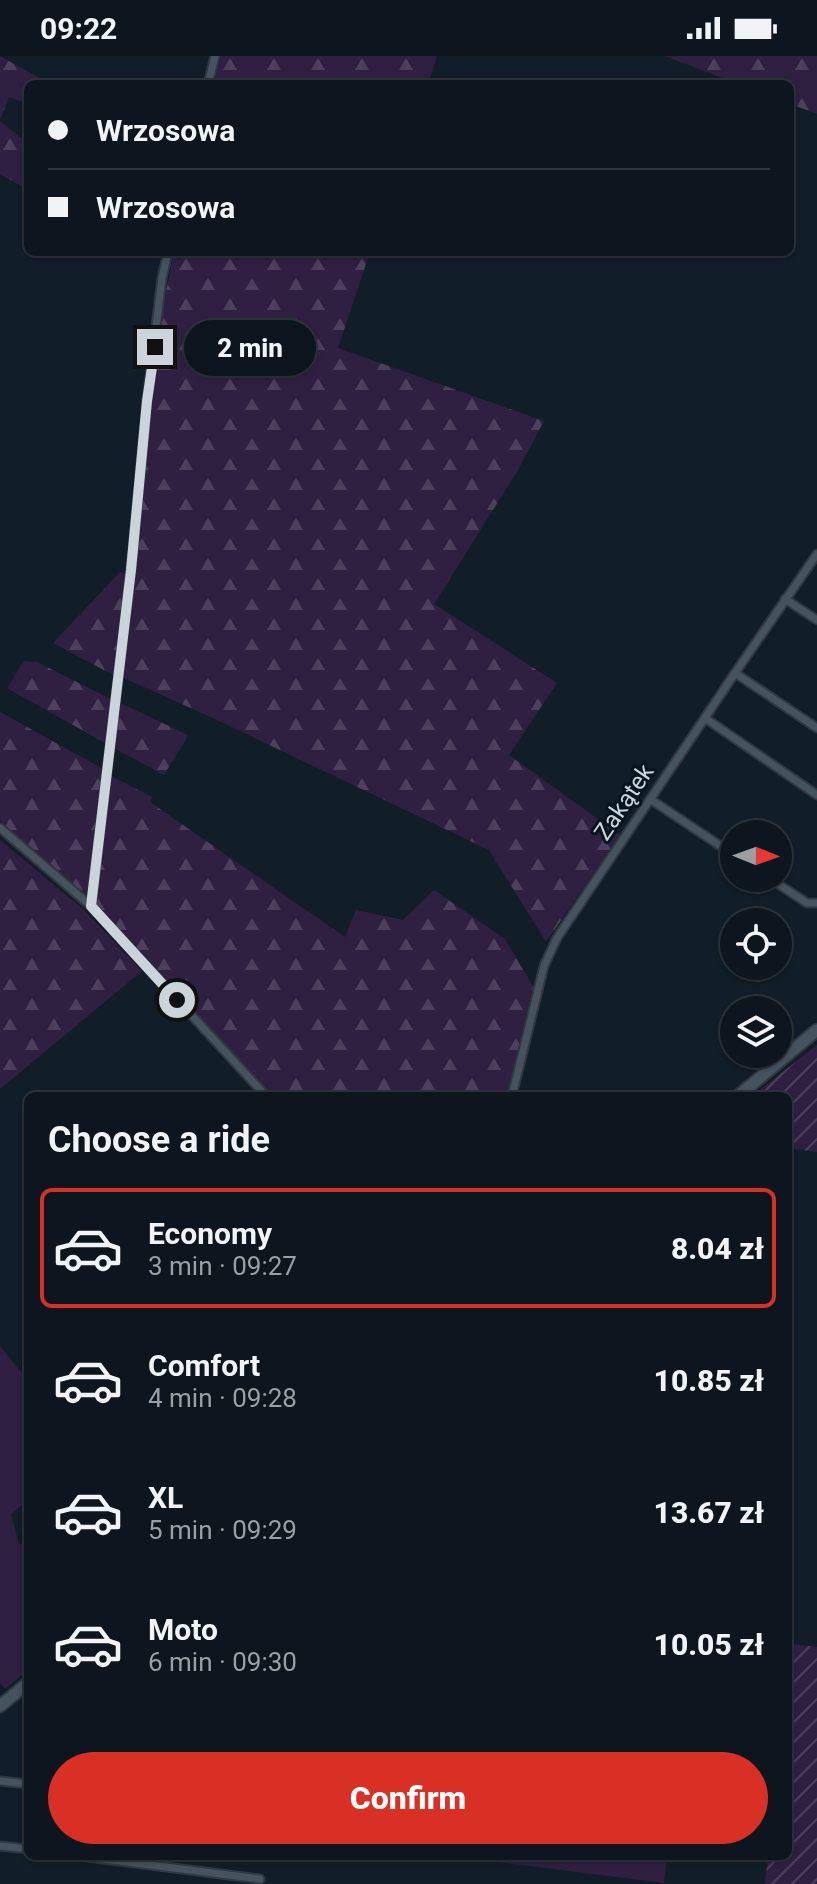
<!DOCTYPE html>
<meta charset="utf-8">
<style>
:root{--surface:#0d161e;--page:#1b232b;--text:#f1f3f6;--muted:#9a9fa4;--line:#2d353c;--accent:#d93025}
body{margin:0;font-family:Roboto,sans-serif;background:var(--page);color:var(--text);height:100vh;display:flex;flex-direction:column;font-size:30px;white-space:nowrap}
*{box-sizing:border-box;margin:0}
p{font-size:26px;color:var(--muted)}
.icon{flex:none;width:44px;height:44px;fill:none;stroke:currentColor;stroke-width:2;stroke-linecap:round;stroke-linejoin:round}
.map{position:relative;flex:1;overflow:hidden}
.sheet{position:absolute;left:24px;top:1036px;width:768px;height:768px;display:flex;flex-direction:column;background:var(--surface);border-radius:12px;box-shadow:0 2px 6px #0004,0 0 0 2px var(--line)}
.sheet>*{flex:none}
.banner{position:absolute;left:24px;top:24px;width:770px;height:176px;border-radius:12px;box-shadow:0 2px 6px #0004,0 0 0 2px var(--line);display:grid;align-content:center;height:176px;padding:0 24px;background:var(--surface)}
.needle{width:52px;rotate:91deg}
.tools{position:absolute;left:720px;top:764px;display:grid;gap:16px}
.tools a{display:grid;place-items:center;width:72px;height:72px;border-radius:50%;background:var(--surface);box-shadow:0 2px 6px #0004,0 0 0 2px var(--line);font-size:40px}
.end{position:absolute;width:36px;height:36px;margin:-18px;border:10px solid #cbd4db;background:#111;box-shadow:0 0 0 4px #111}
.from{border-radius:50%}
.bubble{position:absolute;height:56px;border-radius:28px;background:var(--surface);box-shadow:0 2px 6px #0004,0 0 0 2px var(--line);font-size:26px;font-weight:800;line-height:56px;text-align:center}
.banner b{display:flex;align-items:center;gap:28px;height:76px;font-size:30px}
.banner b+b{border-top:2px solid var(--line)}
.banner i{width:20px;height:20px;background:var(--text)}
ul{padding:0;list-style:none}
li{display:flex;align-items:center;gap:24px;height:120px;margin:0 16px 12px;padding:0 8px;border:4px solid transparent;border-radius:12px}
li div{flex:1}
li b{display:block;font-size:30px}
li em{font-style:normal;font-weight:800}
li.on{border-color:var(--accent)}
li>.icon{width:72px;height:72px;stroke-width:1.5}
h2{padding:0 24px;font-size:36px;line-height:96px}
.button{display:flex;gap:16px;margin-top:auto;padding:16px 24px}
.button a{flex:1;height:92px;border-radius:48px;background:var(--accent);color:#fff;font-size:32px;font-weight:800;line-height:92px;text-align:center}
.status{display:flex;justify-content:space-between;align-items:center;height:56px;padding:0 40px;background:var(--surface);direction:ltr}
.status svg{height:22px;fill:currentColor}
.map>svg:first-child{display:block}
.grass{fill:#2f2041}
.forest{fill:url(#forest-firs)}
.garden{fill:url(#garden-furrows)}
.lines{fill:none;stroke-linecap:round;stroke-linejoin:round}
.minor-casing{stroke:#313841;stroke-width:11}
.secondary-casing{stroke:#313841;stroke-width:15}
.minor{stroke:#455360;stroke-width:7}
.secondary{stroke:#455360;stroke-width:11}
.route{stroke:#cbd4db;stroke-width:10}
.labels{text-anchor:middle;stroke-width:6;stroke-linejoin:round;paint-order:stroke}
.street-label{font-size:24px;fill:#cbd4db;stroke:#08141f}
</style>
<div class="status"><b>09:22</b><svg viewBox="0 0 49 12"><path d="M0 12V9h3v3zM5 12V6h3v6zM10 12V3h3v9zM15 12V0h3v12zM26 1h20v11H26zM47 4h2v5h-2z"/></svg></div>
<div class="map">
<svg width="817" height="1828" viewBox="0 0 817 1828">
<defs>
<pattern id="forest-firs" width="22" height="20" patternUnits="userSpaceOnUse" patternTransform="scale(2)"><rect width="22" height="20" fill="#2f2041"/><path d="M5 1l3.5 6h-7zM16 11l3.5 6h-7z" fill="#4c405c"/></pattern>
<pattern id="garden-furrows" width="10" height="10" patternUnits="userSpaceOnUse" patternTransform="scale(2)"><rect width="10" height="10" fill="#2f2041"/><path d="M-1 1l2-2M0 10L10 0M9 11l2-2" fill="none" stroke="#4c405c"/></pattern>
</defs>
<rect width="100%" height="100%" fill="#111d28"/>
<g class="grass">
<path d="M0 1290 28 1325V1444L11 1458 19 1488 28 1489V1614L5 1633 0 1627Z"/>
<path d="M451 1800H667L664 1827Z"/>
</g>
<g class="forest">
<path d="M0 0 50 28H28V48L9 41 0 64Z"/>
<path d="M221 0H437L428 28H214Z"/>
<path d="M665 0H817V58L790 48V28H738Z"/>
<path d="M0 65 28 88V134L0 118Z"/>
<path d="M174 196H370L338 292 544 365 518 414 434 548 557 627 509 699 620 779 546 886 489 794 215 663 124 622 156 312 166 236Z"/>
<path d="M120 516 128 519 113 619 53 587Z"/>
<path d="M24 605 37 606 111 643 105 687 7 632Z"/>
<path d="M118 646 188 679 164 719 114 692Z"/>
<path d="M0 656 103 713 88 843 66 821 0 765Z"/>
<path d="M111 720 152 741 150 746 345 881 356 854 403 864 434 834 505 883 533 930 507 1040H272L95 849Z"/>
<path d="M0 784 83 853 142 915 0 1033Z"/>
</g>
<g class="garden">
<path d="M817 989V1096L788 1092V1040H752Z"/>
<path d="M792 1588 817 1591V1828H765L768 1800H788V1621Z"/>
</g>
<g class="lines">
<defs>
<g id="minor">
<path d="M208 28 215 0"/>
<path d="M785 543 817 564"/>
<path d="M735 617 817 672"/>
<path d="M705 662 817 739"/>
<path d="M650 743 734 799"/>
<path d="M0 772 91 850 266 1040"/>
<path d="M769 822 807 847H817"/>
<path d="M91 850 131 514 147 345 162 222 168 196"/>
<path d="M512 1040 544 910 557 882 735 617 817 498"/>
<path d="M0 1725 28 1728"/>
<path d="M0 1790 28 1793"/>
<path d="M80 1800 260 1823"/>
</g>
<g id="secondary">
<path d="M738 1040 817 974"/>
<path d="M0 1650 28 1627"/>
</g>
</defs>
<use href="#minor" class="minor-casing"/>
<use href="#secondary" class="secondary-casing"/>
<use href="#minor" class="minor"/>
<use href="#secondary" class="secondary"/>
</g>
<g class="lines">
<path class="route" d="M155 291 147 345 131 514 91 850 177 944"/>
</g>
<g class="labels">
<g class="street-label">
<text transform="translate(624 746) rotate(-56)" y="8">Zakątek</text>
</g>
</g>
</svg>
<div class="tools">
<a><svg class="needle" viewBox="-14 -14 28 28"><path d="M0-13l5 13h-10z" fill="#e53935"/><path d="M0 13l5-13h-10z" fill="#9a9fa4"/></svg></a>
<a><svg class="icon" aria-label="locate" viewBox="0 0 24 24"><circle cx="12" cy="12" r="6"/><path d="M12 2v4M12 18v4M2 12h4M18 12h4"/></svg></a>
<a><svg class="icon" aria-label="layers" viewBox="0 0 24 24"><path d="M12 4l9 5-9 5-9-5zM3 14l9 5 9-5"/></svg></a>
</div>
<i class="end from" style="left:177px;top:944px"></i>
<i class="end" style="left:155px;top:291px"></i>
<div class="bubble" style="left:184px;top:264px;width:132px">2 min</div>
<div class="banner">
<b><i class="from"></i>Wrzosowa</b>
<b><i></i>Wrzosowa</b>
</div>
<section class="sheet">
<h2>Choose a ride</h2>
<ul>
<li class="on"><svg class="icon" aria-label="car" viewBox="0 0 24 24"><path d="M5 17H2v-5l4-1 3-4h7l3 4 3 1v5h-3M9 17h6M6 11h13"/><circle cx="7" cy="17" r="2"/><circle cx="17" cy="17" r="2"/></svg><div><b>Economy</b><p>3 min · 09:27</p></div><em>8.04 zł</em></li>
<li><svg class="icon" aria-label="car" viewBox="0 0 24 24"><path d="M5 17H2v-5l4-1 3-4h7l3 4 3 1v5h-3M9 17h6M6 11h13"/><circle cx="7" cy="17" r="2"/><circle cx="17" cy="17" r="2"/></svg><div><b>Comfort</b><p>4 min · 09:28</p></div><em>10.85 zł</em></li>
<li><svg class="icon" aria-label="car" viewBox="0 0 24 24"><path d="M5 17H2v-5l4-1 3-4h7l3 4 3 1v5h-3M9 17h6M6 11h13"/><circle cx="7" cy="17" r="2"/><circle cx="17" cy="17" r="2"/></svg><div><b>XL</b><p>5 min · 09:29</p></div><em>13.67 zł</em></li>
<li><svg class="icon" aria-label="car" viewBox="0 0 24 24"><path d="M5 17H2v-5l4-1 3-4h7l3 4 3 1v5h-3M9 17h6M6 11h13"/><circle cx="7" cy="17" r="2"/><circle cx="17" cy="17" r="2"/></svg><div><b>Moto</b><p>6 min · 09:30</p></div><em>10.05 zł</em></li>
</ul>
<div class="button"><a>Confirm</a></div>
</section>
</div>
